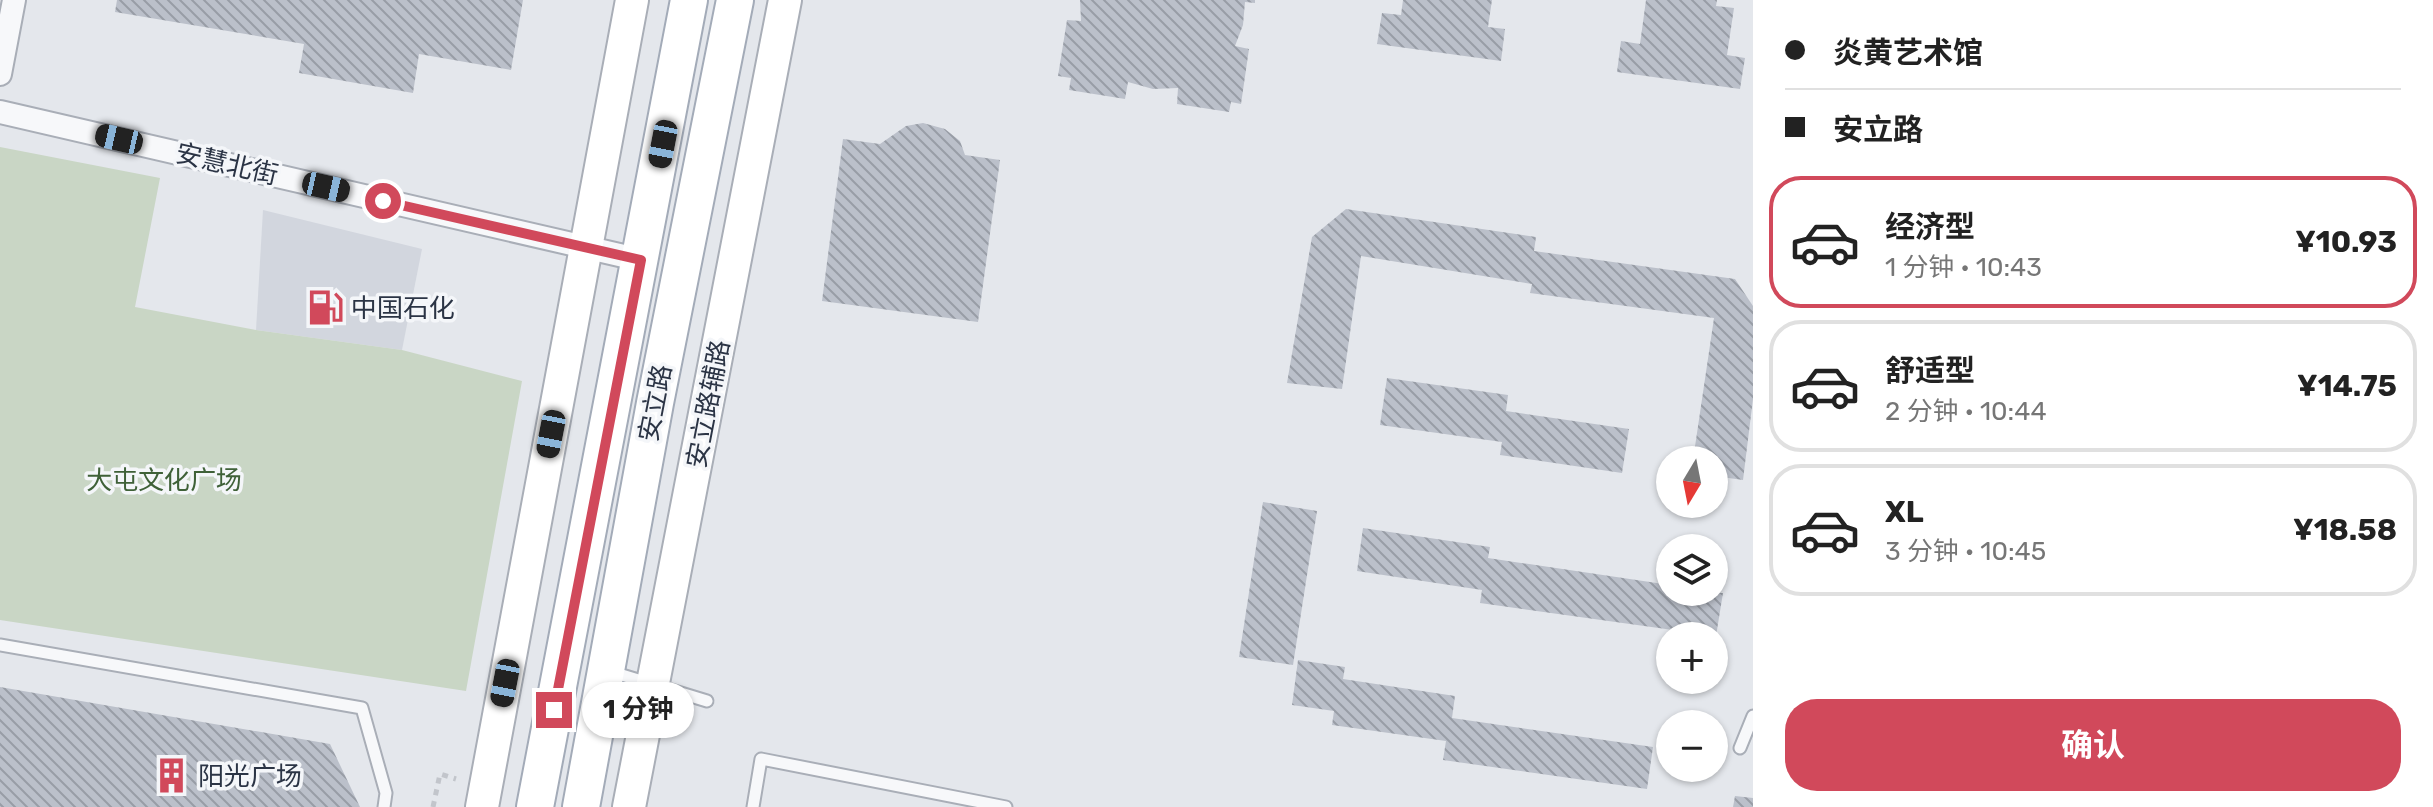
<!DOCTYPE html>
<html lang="zh">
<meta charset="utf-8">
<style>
:root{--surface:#fff;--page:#f2f2f2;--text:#222;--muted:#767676;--line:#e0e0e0;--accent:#d1495b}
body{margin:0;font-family:Rubik,"Noto Sans SC",sans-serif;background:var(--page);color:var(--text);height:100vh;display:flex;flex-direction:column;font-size:30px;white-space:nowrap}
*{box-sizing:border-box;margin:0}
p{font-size:26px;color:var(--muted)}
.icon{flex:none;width:44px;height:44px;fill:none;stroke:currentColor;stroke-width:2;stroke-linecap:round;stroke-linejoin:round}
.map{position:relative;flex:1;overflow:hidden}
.panel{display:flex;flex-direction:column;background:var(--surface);width:680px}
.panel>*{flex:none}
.hud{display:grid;align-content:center;height:176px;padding:0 32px;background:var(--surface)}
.needle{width:52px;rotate:190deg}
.controls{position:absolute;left:1656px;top:446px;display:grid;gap:16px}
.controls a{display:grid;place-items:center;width:72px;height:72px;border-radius:50%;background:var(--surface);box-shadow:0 2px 6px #0004;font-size:40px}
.end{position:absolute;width:36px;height:36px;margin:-18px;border:10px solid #d1495b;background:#fff;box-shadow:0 0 0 4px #fff}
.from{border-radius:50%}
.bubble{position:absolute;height:56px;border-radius:28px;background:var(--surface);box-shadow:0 2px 6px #0004;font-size:26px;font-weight:700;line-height:56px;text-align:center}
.car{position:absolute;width:24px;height:48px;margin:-24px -12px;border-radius:10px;box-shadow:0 0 6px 2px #0007;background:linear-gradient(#222 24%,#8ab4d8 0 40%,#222 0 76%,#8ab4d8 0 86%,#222 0)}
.hud b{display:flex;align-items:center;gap:28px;height:76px;font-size:30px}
.hud b+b{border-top:2px solid var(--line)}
.hud i{width:20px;height:20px;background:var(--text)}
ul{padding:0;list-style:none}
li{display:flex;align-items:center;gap:24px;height:132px;margin:0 16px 12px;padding:0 16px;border:4px solid var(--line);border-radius:32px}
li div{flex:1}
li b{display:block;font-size:30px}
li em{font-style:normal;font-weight:700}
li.active{border-color:var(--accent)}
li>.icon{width:72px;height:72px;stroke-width:1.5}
.action{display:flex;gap:16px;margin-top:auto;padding:16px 32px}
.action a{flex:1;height:92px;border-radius:32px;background:var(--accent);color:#fff;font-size:32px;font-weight:700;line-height:92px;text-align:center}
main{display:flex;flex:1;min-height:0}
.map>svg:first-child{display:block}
.built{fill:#d2d6de}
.park{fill:#c9d6c5}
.building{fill:url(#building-back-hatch)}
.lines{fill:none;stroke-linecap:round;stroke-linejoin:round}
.lane-casing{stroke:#a9aeb7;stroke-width:15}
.street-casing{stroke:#a9aeb7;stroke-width:26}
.secondary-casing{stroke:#a9aeb7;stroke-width:36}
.primary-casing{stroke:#a3abb8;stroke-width:40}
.path{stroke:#c2c5cb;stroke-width:5;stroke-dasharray:6 6;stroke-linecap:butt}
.lane{stroke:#f7f8fa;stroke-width:11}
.street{stroke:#f7f8fa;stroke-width:22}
.secondary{stroke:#fff;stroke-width:32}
.primary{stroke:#fff;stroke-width:36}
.route{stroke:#d1495b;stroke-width:10}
.labels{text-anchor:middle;stroke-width:7;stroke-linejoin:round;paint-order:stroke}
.street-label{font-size:26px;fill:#2b3445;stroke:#f4f6f9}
.poi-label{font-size:26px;fill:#2b3445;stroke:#f4f6f9;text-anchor:start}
.park-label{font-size:26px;fill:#3f6138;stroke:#f4f6f9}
</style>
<main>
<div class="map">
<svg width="1753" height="807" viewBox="0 0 1753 807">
<defs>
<pattern id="building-back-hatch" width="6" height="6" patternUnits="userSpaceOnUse" patternTransform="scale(2)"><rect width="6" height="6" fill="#bbc0ca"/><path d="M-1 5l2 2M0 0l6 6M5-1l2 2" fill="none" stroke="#989da6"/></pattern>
</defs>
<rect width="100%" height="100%" fill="#e4e7ec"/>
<path class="built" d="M263 210 422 249 402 350 256 330Z"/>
<path class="park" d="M0 147 160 178 135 307 256 330 402 350 522 381 466 691 0 620Z"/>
<g class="building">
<path d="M117 0H523L511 70 419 54 413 93 299 73 304 44 115 12Z"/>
<path d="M1080 0H1255V3L1245 2 1243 25 1235 46 1249 49 1241 104 1231 102 1229 112 1177 104 1178 88 1153 89 1128 82 1125 99 1069 90 1071 78 1058 76 1067 20 1081 21Z"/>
<path d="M1403 0H1492L1488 27 1505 29 1501 61 1377 44 1382 13 1401 15Z"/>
<path d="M1646 0H1717L1716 6 1734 8 1727 55 1745 58 1740 89 1617 72 1621 41 1640 44Z"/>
<path d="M923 123 945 129 960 141 965 155 1000 160 978 322 822 301 843 139 880 144 906 126Z"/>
<path d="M1346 209 1536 237 1534 251 1735 279 1753 306V399L1743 480 1714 476V460H1693L1714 318 1530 293 1532 284 1361 256 1342 389 1287 383 1312 237Z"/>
<path d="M1387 378 1508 395 1506 411 1629 429 1622 473 1500 455 1502 442 1380 425Z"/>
<path d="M1263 502 1317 511 1293 665 1239 657Z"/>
<path d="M1363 528 1490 547 1488 558 1670 585V592L1723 593 1716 636 1480 603 1482 590 1357 571Z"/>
<path d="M1298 660 1345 667 1343 679 1455 696 1452 718 1653 747 1647 789 1443 760 1446 741 1332 725 1334 711 1292 705Z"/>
<path d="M0 687 330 744 360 807H0Z"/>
<path d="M1735 796 1753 798V807H1733Z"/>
</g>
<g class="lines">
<defs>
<g id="lane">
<path d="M0 645 362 708 386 793 384 807"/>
<path d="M612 672 707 701"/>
<path d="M1740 748 1753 716"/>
<path d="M753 807 761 759 1006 807"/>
</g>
<g id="street">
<path d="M0 74 14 0"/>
<path d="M0 112 641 260"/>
</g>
<g id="secondary">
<path d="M482 807 632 0"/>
<path d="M629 807 785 0"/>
</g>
<g id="primary">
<path d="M535 807 689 0"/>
<path d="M581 807 655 403 735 0"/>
</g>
</defs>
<use href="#lane" class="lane-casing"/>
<use href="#street" class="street-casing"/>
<use href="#secondary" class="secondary-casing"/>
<use href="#primary" class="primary-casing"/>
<path class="path" d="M433 807 440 774 456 779"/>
<use href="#lane" class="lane"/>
<use href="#street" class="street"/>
<use href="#secondary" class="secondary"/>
<use href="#primary" class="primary"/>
</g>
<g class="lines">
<path class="route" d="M383 201 641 260 554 710"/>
</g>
<defs>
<symbol id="fuel-bare" viewBox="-9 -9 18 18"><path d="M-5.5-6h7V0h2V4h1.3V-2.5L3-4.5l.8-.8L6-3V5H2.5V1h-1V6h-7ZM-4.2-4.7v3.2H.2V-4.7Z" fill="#d1495b" stroke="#f4f6f9" stroke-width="2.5" paint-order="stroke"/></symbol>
<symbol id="building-bare" viewBox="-9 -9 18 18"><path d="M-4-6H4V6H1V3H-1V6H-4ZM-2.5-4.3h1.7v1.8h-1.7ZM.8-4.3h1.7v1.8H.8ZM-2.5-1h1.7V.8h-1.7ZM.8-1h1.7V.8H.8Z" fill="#d1495b" stroke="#f4f6f9" stroke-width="2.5" paint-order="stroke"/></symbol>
</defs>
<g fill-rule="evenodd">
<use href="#fuel-bare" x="300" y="282" width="51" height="51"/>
<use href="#building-bare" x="146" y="750" width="51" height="51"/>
</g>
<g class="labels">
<g class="street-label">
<text transform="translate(227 164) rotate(13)" y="9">安慧北街</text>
<text transform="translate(655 403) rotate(-79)" y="9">安立路</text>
<text transform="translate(708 404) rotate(-79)" y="9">安立路辅路</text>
</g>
<g class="poi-label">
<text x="351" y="317">中国石化</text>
<text x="198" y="785">阳光广场</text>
</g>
<g class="park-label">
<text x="164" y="489">大屯文化广场</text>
</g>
</g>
</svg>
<div class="controls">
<a><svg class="needle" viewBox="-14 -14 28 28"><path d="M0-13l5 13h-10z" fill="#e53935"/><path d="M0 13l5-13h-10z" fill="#767676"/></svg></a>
<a><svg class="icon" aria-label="layers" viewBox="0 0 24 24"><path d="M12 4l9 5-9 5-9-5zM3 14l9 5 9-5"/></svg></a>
<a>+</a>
<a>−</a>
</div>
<i class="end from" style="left:383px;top:201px"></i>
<i class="end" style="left:554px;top:710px"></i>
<div class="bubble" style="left:582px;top:682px;width:112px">1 分钟</div>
<i class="car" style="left:119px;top:139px;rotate:283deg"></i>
<i class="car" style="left:663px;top:144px;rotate:191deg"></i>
<i class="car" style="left:326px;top:187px;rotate:103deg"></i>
<i class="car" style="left:551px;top:434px;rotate:191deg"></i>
<i class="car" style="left:505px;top:683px;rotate:191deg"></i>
</div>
<section class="panel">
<div class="hud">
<b><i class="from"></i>炎黄艺术馆</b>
<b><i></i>安立路</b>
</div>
<ul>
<li class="active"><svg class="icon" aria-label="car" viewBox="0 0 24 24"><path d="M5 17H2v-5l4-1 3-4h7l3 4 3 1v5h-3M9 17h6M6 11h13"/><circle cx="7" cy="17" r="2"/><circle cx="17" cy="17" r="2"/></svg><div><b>经济型</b><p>1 分钟 · 10:43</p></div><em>¥10.93</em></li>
<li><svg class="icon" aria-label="car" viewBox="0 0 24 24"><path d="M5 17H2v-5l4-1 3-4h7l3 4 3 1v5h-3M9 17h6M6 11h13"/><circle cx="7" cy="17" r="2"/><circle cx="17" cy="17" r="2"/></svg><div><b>舒适型</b><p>2 分钟 · 10:44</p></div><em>¥14.75</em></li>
<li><svg class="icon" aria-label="car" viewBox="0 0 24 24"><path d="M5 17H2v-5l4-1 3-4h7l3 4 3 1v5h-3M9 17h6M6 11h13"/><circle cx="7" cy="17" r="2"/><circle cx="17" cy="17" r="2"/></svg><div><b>XL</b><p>3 分钟 · 10:45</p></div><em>¥18.58</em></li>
</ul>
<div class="action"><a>确认</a></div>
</section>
</main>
